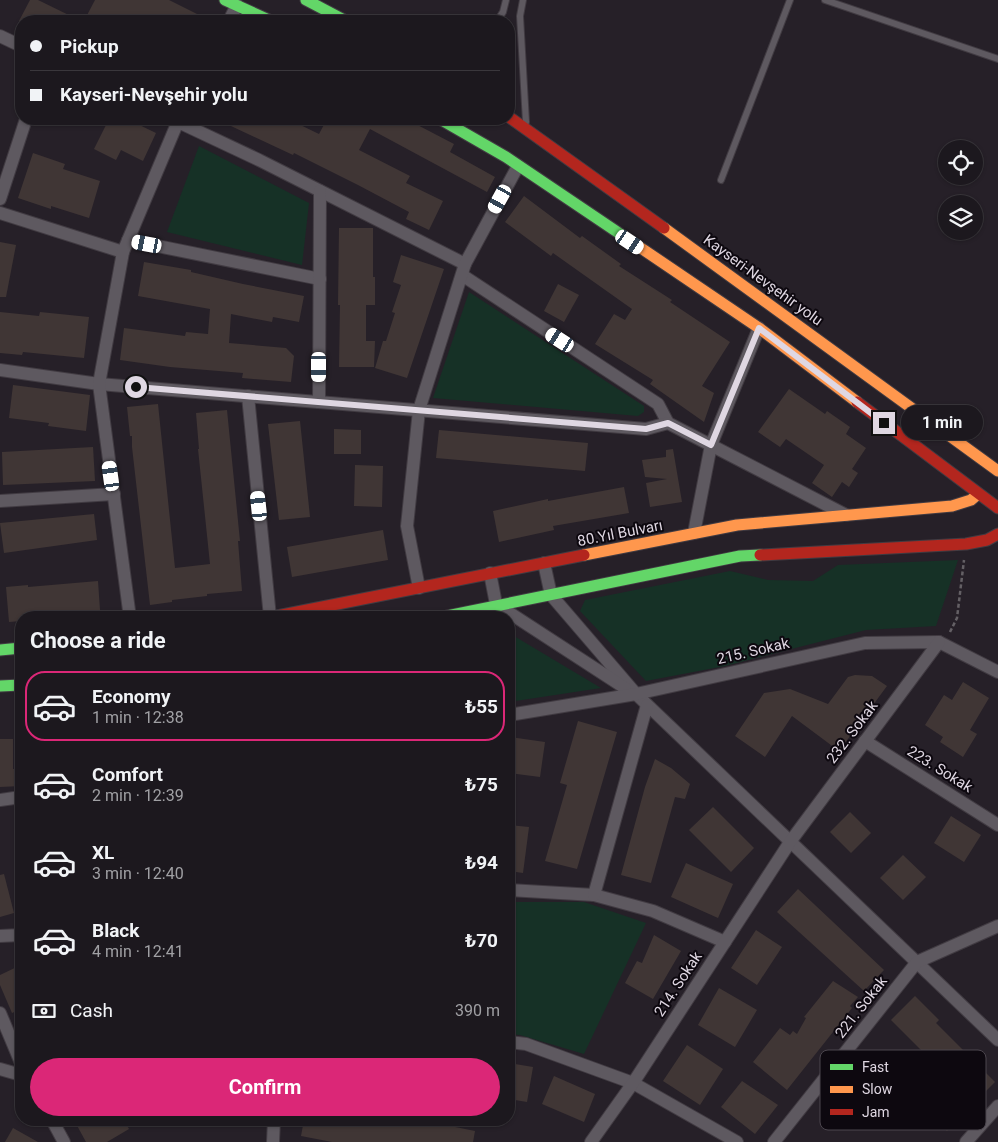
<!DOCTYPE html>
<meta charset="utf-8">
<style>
:root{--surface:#1c181e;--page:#252127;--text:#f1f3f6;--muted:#a0a0a4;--line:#3a373c;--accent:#db2777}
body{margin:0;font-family:Roboto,sans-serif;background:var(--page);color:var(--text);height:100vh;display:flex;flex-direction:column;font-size:19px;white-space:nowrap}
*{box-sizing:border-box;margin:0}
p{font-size:16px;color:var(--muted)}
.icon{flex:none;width:28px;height:28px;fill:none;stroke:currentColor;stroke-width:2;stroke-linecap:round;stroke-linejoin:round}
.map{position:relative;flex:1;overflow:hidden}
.panel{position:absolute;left:15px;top:611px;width:500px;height:515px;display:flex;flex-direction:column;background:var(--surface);border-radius:20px;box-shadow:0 1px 4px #0004,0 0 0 1px var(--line)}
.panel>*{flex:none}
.banner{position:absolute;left:15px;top:15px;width:500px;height:110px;border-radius:20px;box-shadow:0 1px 4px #0004,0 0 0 1px var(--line);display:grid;align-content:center;height:110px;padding:0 15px;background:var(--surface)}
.controls{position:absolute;left:938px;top:140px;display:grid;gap:10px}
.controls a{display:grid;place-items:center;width:45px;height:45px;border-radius:50%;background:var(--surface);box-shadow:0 1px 4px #0004,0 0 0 1px var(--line);font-size:25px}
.end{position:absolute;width:22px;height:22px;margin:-11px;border:6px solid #dfd7e2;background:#111;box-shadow:0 0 0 2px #111}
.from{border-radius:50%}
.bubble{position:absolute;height:35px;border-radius:18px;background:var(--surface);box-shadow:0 1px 4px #0004,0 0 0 1px var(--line);font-size:16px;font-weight:700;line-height:35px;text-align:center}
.car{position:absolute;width:15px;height:30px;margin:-15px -8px;border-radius:6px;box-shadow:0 0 4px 1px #0007;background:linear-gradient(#fff 24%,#345 0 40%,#fff 0 76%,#345 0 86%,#fff 0)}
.banner b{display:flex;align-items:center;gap:18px;height:48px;font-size:19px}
.banner b+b{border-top:1px solid var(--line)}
.banner i{width:12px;height:12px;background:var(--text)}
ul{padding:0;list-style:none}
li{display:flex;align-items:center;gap:15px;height:70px;margin:0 10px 8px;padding:0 5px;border:2px solid transparent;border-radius:20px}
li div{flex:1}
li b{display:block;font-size:19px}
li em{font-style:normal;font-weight:700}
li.selected{border-color:var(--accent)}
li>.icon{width:45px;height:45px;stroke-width:1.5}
h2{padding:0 15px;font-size:22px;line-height:60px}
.pay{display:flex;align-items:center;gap:12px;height:55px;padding:0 15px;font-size:19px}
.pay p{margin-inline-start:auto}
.primary-button{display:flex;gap:10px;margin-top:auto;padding:10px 15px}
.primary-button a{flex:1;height:58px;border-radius:30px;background:var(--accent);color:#fff;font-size:20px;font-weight:700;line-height:58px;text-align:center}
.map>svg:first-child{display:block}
.green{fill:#163126}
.building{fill:#403635}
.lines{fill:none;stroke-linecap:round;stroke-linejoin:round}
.lane-casing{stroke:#413b42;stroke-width:8}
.street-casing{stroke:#413b42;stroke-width:14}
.fast-casing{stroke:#413b42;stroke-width:13}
.slow-casing{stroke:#413b42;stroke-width:13}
.jam-casing{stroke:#413b42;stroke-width:13}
.path{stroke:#646065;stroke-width:2.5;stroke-dasharray:4 2.5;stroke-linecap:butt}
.lane{stroke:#5e5960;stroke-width:6}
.street{stroke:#5e5960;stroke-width:12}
.fast{stroke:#63d668;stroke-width:11}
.slow{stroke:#ff974d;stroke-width:11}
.jam{stroke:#b3261e;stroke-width:11}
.route{stroke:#dfd7e2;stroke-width:6}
.labels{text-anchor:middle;stroke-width:4;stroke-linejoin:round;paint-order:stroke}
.street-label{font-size:15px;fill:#dfd7e2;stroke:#0d080f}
.key{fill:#0d080f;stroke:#4c464e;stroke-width:1}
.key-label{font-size:14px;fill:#dfd7e2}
</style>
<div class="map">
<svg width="998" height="1142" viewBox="0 0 998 1142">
<rect width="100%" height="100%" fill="#262028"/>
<g class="green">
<path d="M199 146 309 203 302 265 167 232Z"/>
<path d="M469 292 644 406V412L638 416 433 398Z"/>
<path d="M958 560 936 626 866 630 725 666 646 681 580 611 585 600 730 571 768 580 813 581 838 565Z"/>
<path d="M509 633 601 688 509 702Z"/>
<path d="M509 902H584L646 923 584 1054 520 1035 509 1034Z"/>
</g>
<g class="building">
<path d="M30 0H38L81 21H19Z"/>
<path d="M95 0H169L211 21H84Z"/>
<path d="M109 119H127L156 133 143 161 121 150 116 160 94 149Z"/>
<path d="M216 119H288L319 134 327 119H406L454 144 450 152 495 177 487 192 370 129 359 150 410 176 406 183 443 201 429 230 406 219 409 212 358 185 294 153 293 155Z"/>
<path d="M33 153 65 164 63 169 100 181 89 218 51 206V209L18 198Z"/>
<path d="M524 196 580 238 582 236 621 264 619 266 672 300 670 302 730 342 702 386 714 393 704 422 650 384 653 380 595 344 614 314 625 320 632 309 553 253 551 256 505 222Z"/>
<path d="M339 228H373V277H375V305H366V341H375L374 367H339L340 305H338Z"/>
<path d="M0 242 16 245 6 297H0Z"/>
<path d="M401 255 444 269 407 378 375 368 383 341H386L395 313 392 312 401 285 393 282Z"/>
<path d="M144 262 191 270V272L243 284 304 296 299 322 273 317 272 322 231 314 229 343 286 348 294 356 291 382 242 378 243 373 170 367 120 360 124 328 185 336 186 332 208 334 210 309 138 296Z"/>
<path d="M558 284 579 295 564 322 544 311Z"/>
<path d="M0 312 39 316 40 312 89 317 84 358 23 352 22 355 0 353Z"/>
<path d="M13 385 90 395 86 431 48 426 49 423 9 418Z"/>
<path d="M789 389 825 414 827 411 850 427 846 434 866 448 852 469 858 473 849 487 842 482 832 497 812 483 824 465 786 439 780 447 758 432Z"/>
<path d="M158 404 175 568 210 564 198 449H199L196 413 227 410 240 541H238L242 591 207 594V596L172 600V602L150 605 132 447V436H130L127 407Z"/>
<path d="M300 421 310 517 279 520 268 424Z"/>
<path d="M334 429 361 430V454H334Z"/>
<path d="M439 430 588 443 585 471 436 458Z"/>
<path d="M93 447 95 481 3 485 2 452Z"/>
<path d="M673 449 682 502 650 507 646 483 667 479 645 477 642 460 666 457V450Z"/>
<path d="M355 465 383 466 382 507 354 506Z"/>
<path d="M624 487 629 513 553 526 554 530 499 542 493 511 548 499V501Z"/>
<path d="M94 514 97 540 4 553 0 523Z"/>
<path d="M383 530 388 560 292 577 287 547Z"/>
<path d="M98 581 100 610 21 618V621L9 622 6 587 28 585V587Z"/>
<path d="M855 675 872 676 887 686 839 751 792 716 765 757 735 736 764 693 790 689 828 704 848 677Z"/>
<path d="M963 682 989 698 970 730 977 734 963 757 940 742 943 737 925 725 944 695 952 700Z"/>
<path d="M578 721 617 732 577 869 545 861 567 785 560 783Z"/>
<path d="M510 737 545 742 540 777 509 773Z"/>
<path d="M0 739H13V769H21V786L0 787Z"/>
<path d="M655 759 671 768 690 784 685 799 675 797 651 883 621 875 645 787Z"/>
<path d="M713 807 754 848 731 872 689 830Z"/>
<path d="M850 812 871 833 851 853 830 832Z"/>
<path d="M951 816 981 835 964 862 934 843Z"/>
<path d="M509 825 529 827 523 873 509 871Z"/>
<path d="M903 855 926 877 903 900 880 878Z"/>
<path d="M686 863 733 884 718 918 671 897Z"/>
<path d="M4 874 14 913 0 917V875Z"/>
<path d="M798 889 884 970 864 991 777 912Z"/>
<path d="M756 930 782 947 757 985 731 968Z"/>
<path d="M654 935 681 951 653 999 625 983 637 961 642 963Z"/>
<path d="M21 965V1009L12 1013 0 985V975Z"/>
<path d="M833 981 858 997 850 1006 852 1008 787 1090 753 1062 780 1028 790 1035 793 1031 797 1034 806 1018 804 1017Z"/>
<path d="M719 988 757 1010 735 1047 698 1025Z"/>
<path d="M915 996 939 1020 936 1023 995 1082 974 1103V1102L947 1131 919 1106 946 1075 891 1020Z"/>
<path d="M687 1045 723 1069 700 1105 663 1081Z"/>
<path d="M509 1063 533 1067 527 1102 509 1099Z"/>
<path d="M554 1076 595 1094 584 1122 542 1104Z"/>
<path d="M742 1081 778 1105 755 1134 721 1107Z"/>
<path d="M74 1120H124L129 1129 107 1142H86Z"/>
<path d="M304 1120H421L475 1131 473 1142H332L301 1136Z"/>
<path d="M13 1128 38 1142H5Z"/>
</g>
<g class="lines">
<defs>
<g id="lane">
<path d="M523 0 520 16 526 122"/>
<path d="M825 0 998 59"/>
<path d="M497 21 503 12 506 0"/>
<path d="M721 180 790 0"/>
</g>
<g id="street">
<path d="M229 21 237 5"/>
<path d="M0 36 21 46"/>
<path d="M172 119 259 160 465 264"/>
<path d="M0 199 26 119"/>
<path d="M0 213 123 252"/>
<path d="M128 240 320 279"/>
<path d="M462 275 658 404 668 423"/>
<path d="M0 370 99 384 646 429 668 423 846 515"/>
<path d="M248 396 270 617"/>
<path d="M319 402 320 191"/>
<path d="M0 501 114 494"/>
<path d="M694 533 711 445 759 328"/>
<path d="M544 563 551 595 636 694 998 1040"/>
<path d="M490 573 496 604 625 688"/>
<path d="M419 588 407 526 419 410 465 264 518 166"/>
<path d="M130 618 99 384 123 252 179 119"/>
<path d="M509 715 636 694 865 643 939 642 998 672"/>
<path d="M865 741 998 825"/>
<path d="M0 800 21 797"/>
<path d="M509 890 594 895 653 911 725 942"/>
<path d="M594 895 647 705"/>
<path d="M0 936 21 935"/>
<path d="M0 1013 21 1063"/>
<path d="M509 1042 526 1044 633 1083 737 1142"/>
<path d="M0 1069 21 1075"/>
<path d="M52 1120 64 1142"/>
<path d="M273 1142 274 1120"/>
<path d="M591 1142 633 1083 790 842 939 642"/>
<path d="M774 1142 917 962 998 926"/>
<path d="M966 1142 998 1106"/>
</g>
<g id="fast">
<path d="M225 0 271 21"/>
<path d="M306 0 346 21"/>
<path d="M440 119 506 157 638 246"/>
<path d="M437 618 740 556 760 555"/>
<path d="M0 650 21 648"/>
<path d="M0 686 21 685"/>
</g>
<g id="slow">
<path d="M664 228 998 471"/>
<path d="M638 246 759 328 857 402"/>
<path d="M584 555 737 525 952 506 971 500 978 494"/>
</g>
<g id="jam">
<path d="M509 117 664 228"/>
<path d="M857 402 998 508"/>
<path d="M760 555 966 544 987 540 998 534"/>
<path d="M267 618 584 555"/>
</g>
</defs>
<use href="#lane" class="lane-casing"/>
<use href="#street" class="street-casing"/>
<use href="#fast" class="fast-casing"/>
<use href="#slow" class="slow-casing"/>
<use href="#jam" class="jam-casing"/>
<path class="path" d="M950 632 957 618 964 560"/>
<use href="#lane" class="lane"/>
<use href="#street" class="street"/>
<use href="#fast" class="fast"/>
<use href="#slow" class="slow"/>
<use href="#jam" class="jam"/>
</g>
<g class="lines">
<path class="route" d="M136 387 646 429 668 423 711 445 759 328 884 423"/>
</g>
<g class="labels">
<g class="street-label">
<text transform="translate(763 280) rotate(36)" y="5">Kayseri-Nevşehir yolu</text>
<text transform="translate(620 533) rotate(-11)" y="5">80.Yıl Bulvarı</text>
<text transform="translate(753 651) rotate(-13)" y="5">215. Sokak</text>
<text transform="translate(852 732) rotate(-53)" y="5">232. Sokak</text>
<text transform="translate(940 769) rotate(32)" y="5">223. Sokak</text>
<text transform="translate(678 984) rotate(-57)" y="5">214. Sokak</text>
<text transform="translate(861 1007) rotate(-52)" y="5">221. Sokak</text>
</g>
</g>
<rect x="820" y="1050" width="166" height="80" rx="8" class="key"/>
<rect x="830" y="1064" width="23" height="6" fill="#63d668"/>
<rect x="830" y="1086" width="23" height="7" fill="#ff974d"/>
<rect x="830" y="1109" width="23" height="6" fill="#b3261e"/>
<g class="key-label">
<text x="862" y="1072">Fast</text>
<text x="862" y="1094">Slow</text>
<text x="862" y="1117">Jam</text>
</g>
</svg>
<div class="controls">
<a><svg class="icon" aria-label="locate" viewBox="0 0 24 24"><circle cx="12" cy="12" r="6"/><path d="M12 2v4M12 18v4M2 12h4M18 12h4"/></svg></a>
<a><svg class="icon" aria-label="layers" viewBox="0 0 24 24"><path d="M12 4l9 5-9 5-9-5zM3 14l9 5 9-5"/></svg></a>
</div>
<i class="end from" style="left:136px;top:387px"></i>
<i class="end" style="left:884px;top:423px"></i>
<div class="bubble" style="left:901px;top:405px;width:82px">1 min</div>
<i class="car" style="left:500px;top:199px;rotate:209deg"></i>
<i class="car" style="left:630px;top:242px;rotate:124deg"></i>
<i class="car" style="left:147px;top:244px;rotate:281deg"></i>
<i class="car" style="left:560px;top:340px;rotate:303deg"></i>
<i class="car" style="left:319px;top:367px;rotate:180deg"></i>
<i class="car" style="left:111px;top:476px;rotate:352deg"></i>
<i class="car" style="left:259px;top:506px;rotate:354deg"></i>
<div class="banner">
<b><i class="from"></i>Pickup</b>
<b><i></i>Kayseri-Nevşehir yolu</b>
</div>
<section class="panel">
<h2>Choose a ride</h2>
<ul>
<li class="selected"><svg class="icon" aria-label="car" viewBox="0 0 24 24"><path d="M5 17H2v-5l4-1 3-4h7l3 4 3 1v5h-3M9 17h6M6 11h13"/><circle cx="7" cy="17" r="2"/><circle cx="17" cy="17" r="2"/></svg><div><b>Economy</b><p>1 min · 12:38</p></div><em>₺55</em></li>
<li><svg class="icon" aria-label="car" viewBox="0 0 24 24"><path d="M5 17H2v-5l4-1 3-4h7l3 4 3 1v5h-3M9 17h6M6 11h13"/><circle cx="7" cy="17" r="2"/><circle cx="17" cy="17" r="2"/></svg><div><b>Comfort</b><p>2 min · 12:39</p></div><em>₺75</em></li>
<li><svg class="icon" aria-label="car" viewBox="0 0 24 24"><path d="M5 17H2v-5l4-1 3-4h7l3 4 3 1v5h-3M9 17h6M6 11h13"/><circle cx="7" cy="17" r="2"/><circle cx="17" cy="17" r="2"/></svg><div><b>XL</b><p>3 min · 12:40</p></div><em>₺94</em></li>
<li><svg class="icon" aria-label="car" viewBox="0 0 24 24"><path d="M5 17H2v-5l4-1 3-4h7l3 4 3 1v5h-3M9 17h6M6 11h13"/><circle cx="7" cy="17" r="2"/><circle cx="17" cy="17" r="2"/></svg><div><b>Black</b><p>4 min · 12:41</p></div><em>₺70</em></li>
</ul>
<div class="pay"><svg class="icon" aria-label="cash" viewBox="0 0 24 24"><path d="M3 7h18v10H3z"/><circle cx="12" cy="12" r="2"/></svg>Cash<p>390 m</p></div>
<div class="primary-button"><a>Confirm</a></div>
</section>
</div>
